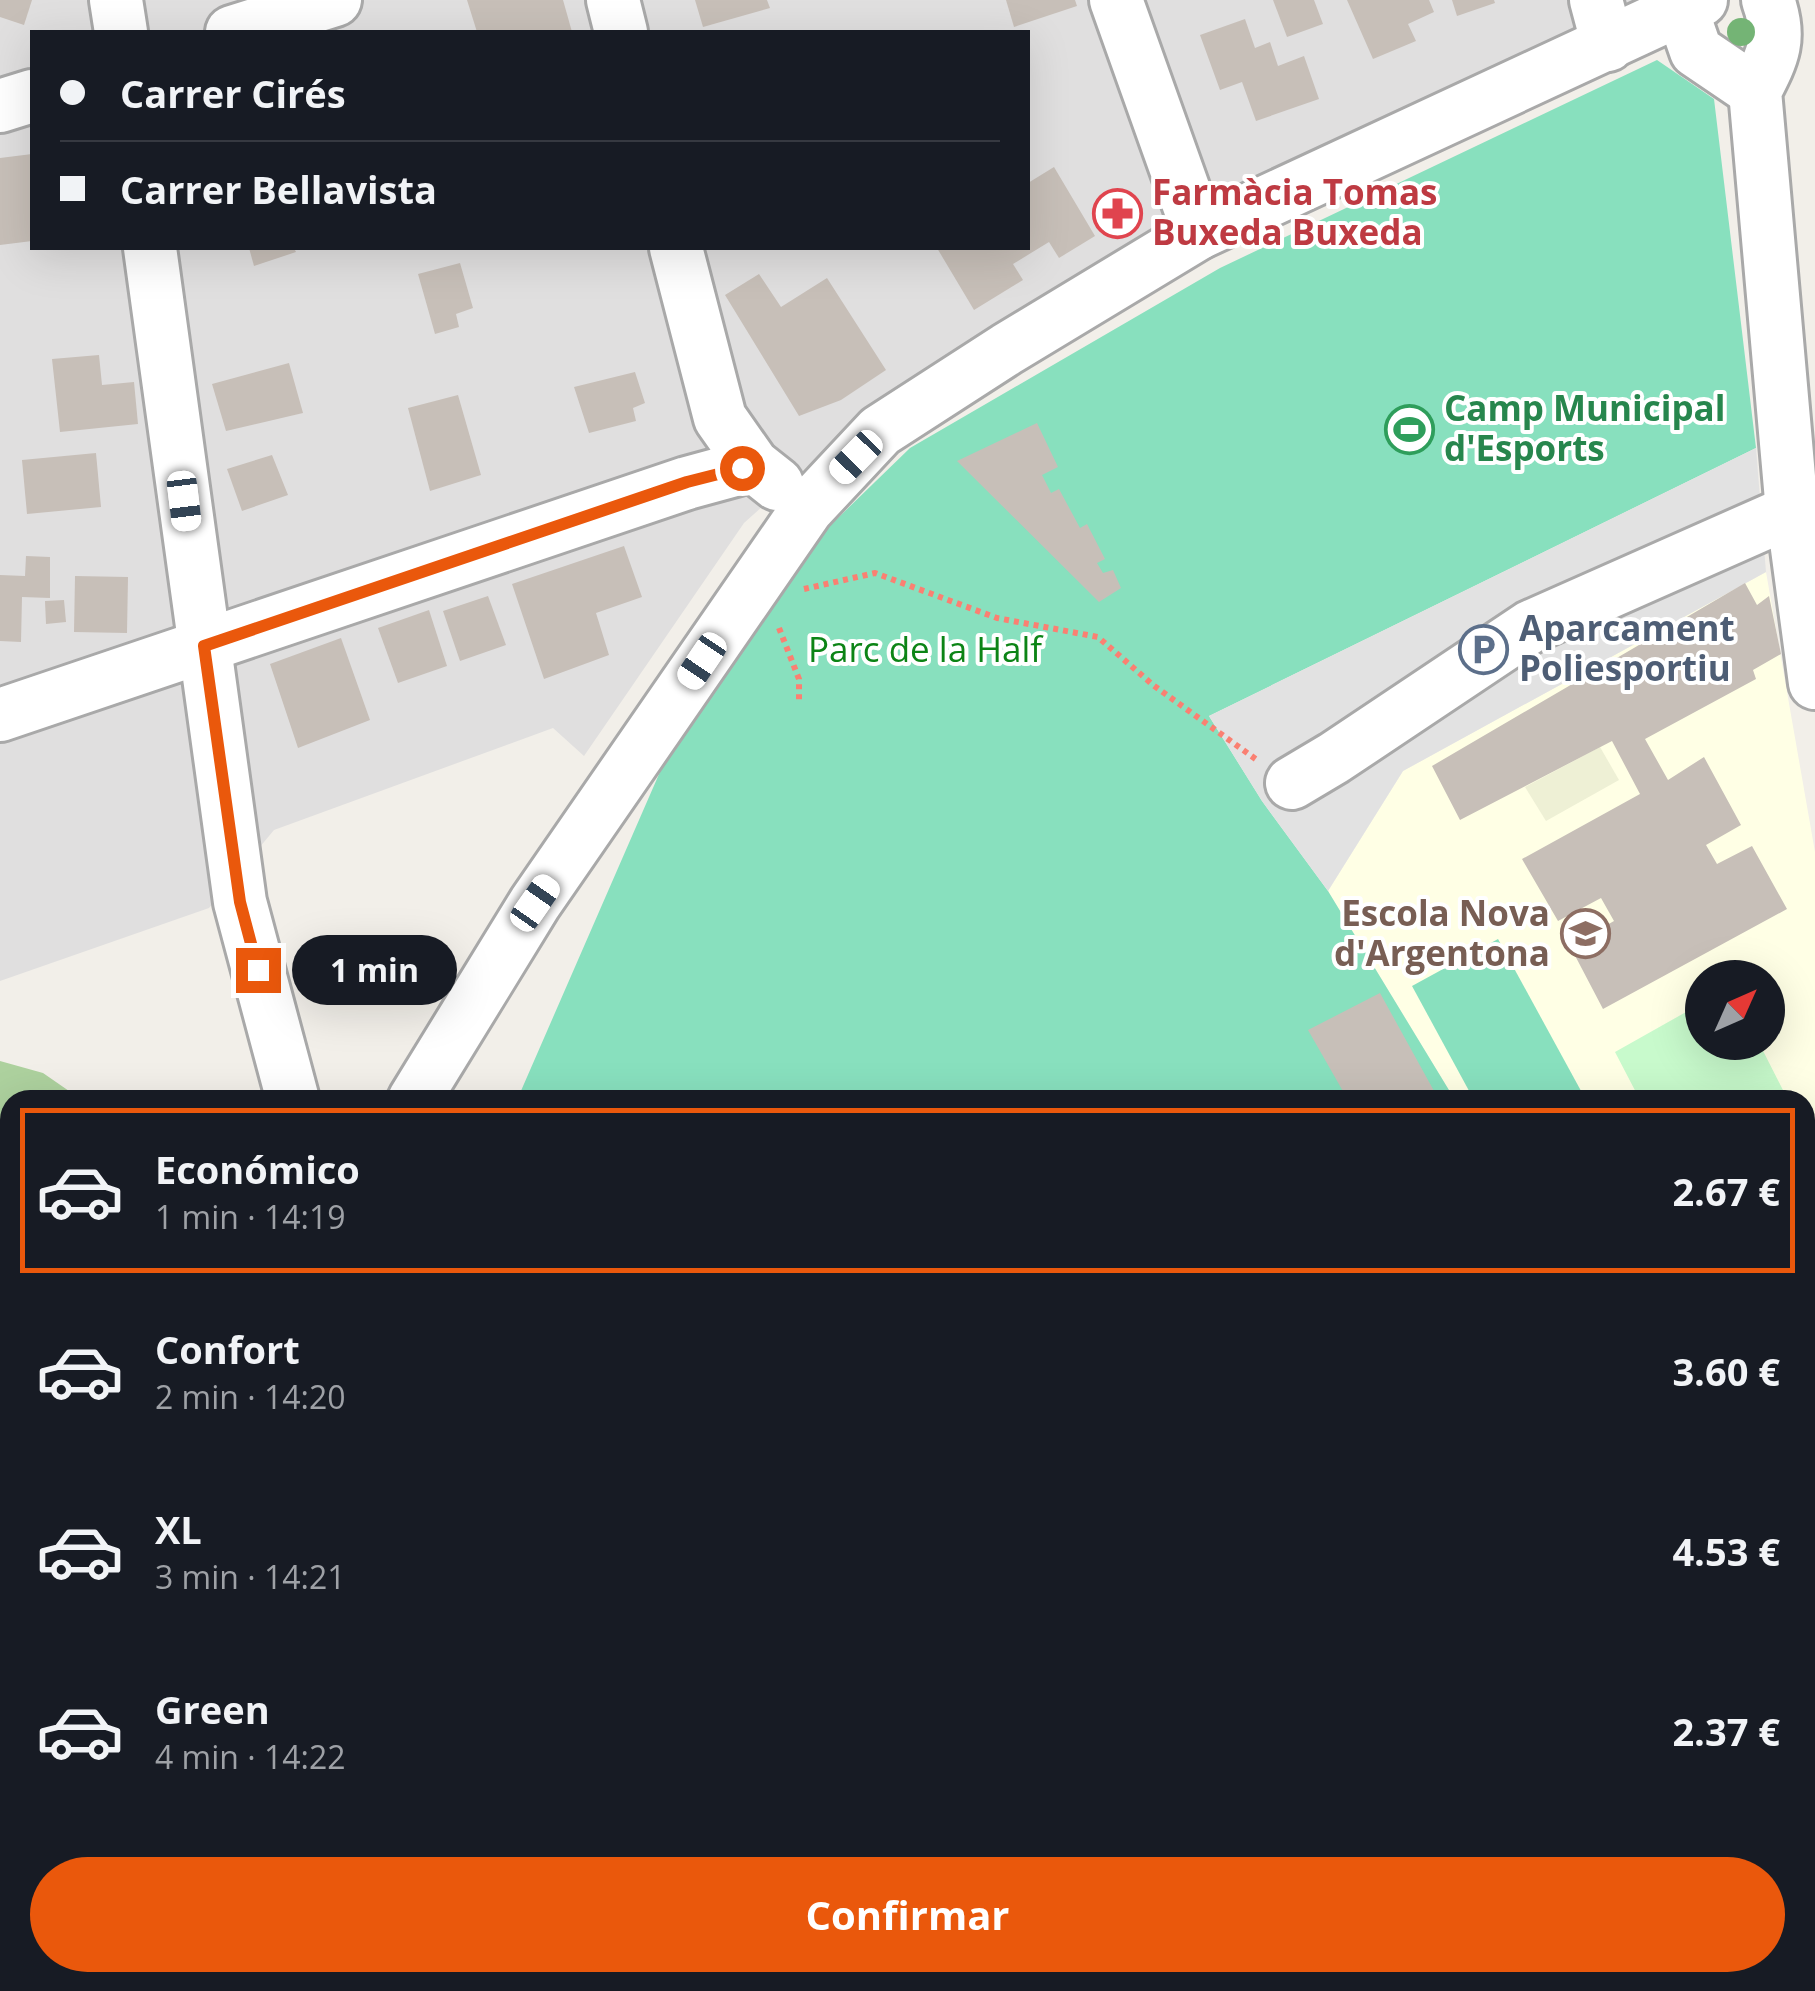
<!DOCTYPE html>
<html lang="es">
<meta charset="utf-8">
<style>
:root{--surface:#171b24;--page:#20242c;--text:#f1f3f6;--muted:#9ea1a6;--line:#363941;--accent:#ea580c}
body{margin:0;font-family:"Open Sans",sans-serif;background:var(--page);color:var(--text);height:100vh;display:flex;flex-direction:column;font-size:38px;white-space:nowrap}
*{box-sizing:border-box;margin:0}
p{font-size:32px;color:var(--muted)}
.icon{flex:none;width:55px;height:55px;fill:none;stroke:currentColor;stroke-width:2;stroke-linecap:round;stroke-linejoin:round}
.map{position:relative;flex:1;overflow:hidden}
.drawer{position:absolute;left:0px;top:1090px;width:1815px;height:902px;display:flex;flex-direction:column;background:var(--surface);border-radius:30px 30px 0 0;box-shadow:0 10px 40px #0002}
.drawer>*{flex:none}
.guide{position:absolute;left:30px;top:30px;width:1000px;height:220px;border-radius:0px;box-shadow:0 10px 40px #0002;display:grid;align-content:center;height:220px;padding:0 30px;background:var(--surface)}
.needle{width:65px;rotate:45deg}
.fabs{position:absolute;left:1685px;top:960px;display:grid;gap:20px}
.fabs a{display:grid;place-items:center;width:100px;height:100px;border-radius:50%;background:var(--surface);box-shadow:0 10px 40px #0002;font-size:50px}
.end{position:absolute;width:45px;height:45px;margin:-22px;border:12px solid #ea580c;background:#fff;box-shadow:0 0 0 5px #fff}
.from{border-radius:50%}
.bubble{position:absolute;height:70px;border-radius:35px;background:var(--surface);box-shadow:0 10px 40px #0002;font-size:32px;font-weight:700;line-height:70px;text-align:center}
.car{position:absolute;width:30px;height:60px;margin:-30px -15px;border-radius:12px;box-shadow:0 0 8px 2px #0007;background:linear-gradient(#fff 24%,#345 0 40%,#fff 0 76%,#345 0 86%,#fff 0)}
.guide b{display:flex;align-items:center;gap:35px;height:95px;font-size:38px}
.guide b+b{border-top:2px solid var(--line)}
.guide i{width:25px;height:25px;background:var(--text)}
ul{padding:18px 0 0;list-style:none}
li{display:flex;align-items:center;gap:30px;height:165px;margin:0 20px 15px;padding:0 10px;border:5px solid transparent;border-radius:0px}
li div{flex:1}
li b{display:block;font-size:38px}
li em{font-style:normal;font-weight:700}
li.selected{border-color:var(--accent)}
li>.icon{width:90px;height:90px;stroke-width:1.5}
.primary-button{display:flex;gap:20px;margin-top:auto;padding:20px 30px}
.primary-button a{flex:1;height:115px;border-radius:60px;background:var(--accent);color:#fff;font-size:40px;font-weight:700;line-height:115px;text-align:center}
.map>svg:first-child{display:block}
.residential{fill:#e0dfdf;fill-rule:evenodd}
.education{fill:#ffffe5;fill-rule:evenodd}
.farmland{fill:#eef0d5}
.forest{fill:#add19e}
.park{fill:#c8facc}
.pitch{fill:#88e0be}
.parking{fill:#e2e2e2}
.lines{fill:none;stroke-linecap:round;stroke-linejoin:round}
.stream{stroke:#aad3df;stroke-width:11}
.building{fill:#c7bfb8}
.minor-casing{stroke:#a9a9a9;stroke-width:58}
.path{stroke:#fa8072;stroke-width:6;stroke-dasharray:5 5;stroke-linecap:butt}
.minor{stroke:#fff;stroke-width:52}
.tree{fill:#74b475}
.route{stroke:#ea580c;stroke-width:12}
.labels{text-anchor:middle;stroke-width:8;stroke-linejoin:round;paint-order:stroke}
.health-label{font-size:35px;font-weight:bold;fill:#be3a42;stroke:#fff;text-anchor:start}
.leisure-label{font-size:35px;font-weight:bold;fill:#27864d;stroke:#fff;text-anchor:start}
.service-label{font-size:35px;font-weight:bold;fill:#4e5e75;stroke:#fff;text-anchor:start}
.park-label{font-size:35px;fill:#0c8416;stroke:#fff}
.education-label{font-size:35px;font-weight:bold;fill:#785e54;stroke:#fff;text-anchor:end}
</style>
<div class="map">
<svg width="1815" height="1991" viewBox="0 0 1815 1991">
<rect width="100%" height="100%" fill="#f2efe9"/>
<g class="residential">
<path d="M0 0H1641L868 412 744 523 584 756 553 728 274 830 209 908 0 981ZM32 32H1028V248H32Z"/>
<path d="M0 1220 10 1222V1982L0 1991Z"/>
</g>
<path class="education" d="M1766 572 1815 852V1273L1805 1275V1100H1455L1328 891 1403 771ZM1702 978H1768V1042H1702Z"/>
<path class="farmland" d="M1600 747 1619 780 1546 821 1525 787Z"/>
<g class="forest">
<path d="M0 1061 43 1073 82 1100H10V1222L0 1220Z"/>
<path d="M1805 1719 1815 1723V1991H128L132 1982H1805Z"/>
</g>
<path class="park" d="M1702 1003V1042L1759 1043 1788 1100H1640L1615 1052Z"/>
<g class="pitch">
<path d="M1657 60 1714 99 1756 448 1209 716 1262 801 1328 891 1455 1100H517L673 742 809 546 910 448 1220 268Z"/>
<path d="M1498 939 1586 1100H1474L1412 986Z"/>
<path d="M1815 1277V1627L1805 1624V1279Z"/>
</g>
<path class="parking" d="M1756 448 1766 572 1403 771 1328 891 1262 801 1209 716Z"/>
<g class="lines">
<g class="stream">
<path d="M0 1143 10 1146"/>
<path d="M1805 1731 1815 1735"/>
</g>
</g>
<g class="building">
<path d="M0 0H32L24 25 0 17Z"/>
<path d="M467 0H563L572 32H477Z"/>
<path d="M695 0H767L770 8 703 27Z"/>
<path d="M1006 0H1075L1077 6 1014 27Z"/>
<path d="M1273 0H1314L1323 24 1287 37Z"/>
<path d="M1347 0H1429L1434 12 1408 24 1416 41 1373 59Z"/>
<path d="M1452 0H1494L1495 3 1457 16Z"/>
<path d="M1245 19 1255 48 1270 42 1278 66 1304 56 1319 99 1256 121 1242 82 1220 90 1200 35Z"/>
<path d="M32 154V241L0 245V158Z"/>
<path d="M1054 167 1095 236 1059 258 1049 242 1013 264 1023 280 974 310 937 248H1028V183Z"/>
<path d="M249 248H294L296 252 254 266Z"/>
<path d="M460 263 473 308 456 314 459 327 435 334 418 274Z"/>
<path d="M759 274 781 307 827 278 886 370 841 400 799 416 725 295Z"/>
<path d="M99 355 102 385 134 382 138 424 60 432 52 359Z"/>
<path d="M289 363 303 413 226 431 212 384Z"/>
<path d="M635 372 645 403 633 408 636 421 589 433 574 387Z"/>
<path d="M458 395 481 475 430 491 408 408Z"/>
<path d="M1037 423 1058 467 1042 475 1051 493 1059 489 1080 528 1087 524 1105 559 1097 563 1103 573 1113 570 1121 588 1099 602 957 461Z"/>
<path d="M96 453 101 507 27 514 22 460Z"/>
<path d="M272 455 288 495 242 511 227 469Z"/>
<path d="M624 546 642 597 596 613 609 655 544 679 512 584Z"/>
<path d="M26 556 50 557V598L22 597 21 642 0 641V575L25 576Z"/>
<path d="M75 576 128 577 127 633 74 632Z"/>
<path d="M1745 583 1757 605 1769 596 1781 654 1753 670 1756 679 1645 739 1668 780 1704 757 1741 825 1706 845 1717 864 1752 846 1787 909 1603 1009 1570 946 1614 921 1601 898 1558 921 1522 859 1640 794 1612 741 1460 820 1432 766Z"/>
<path d="M488 596 506 645 460 661 443 611Z"/>
<path d="M64 600 66 622 46 624 45 601Z"/>
<path d="M429 610 447 666 398 683 378 628Z"/>
<path d="M341 638 370 720 298 748 270 664Z"/>
<path d="M1380 993 1439 1100H1348L1308 1030Z"/>
</g>
<g class="lines">
<defs>
<g id="minor">
<path d="M116 0 121 32"/>
<path d="M613 0 621 32"/>
<path d="M1116 0 1199 233"/>
<path d="M1596 0 1608 45"/>
<path d="M1768 0C1782 39 1773 56 1755 91L1792 511 1815 683"/>
<path d="M1681 8 1696 51 1755 91"/>
<path d="M232 32 335 0"/>
<path d="M0 106 32 96"/>
<path d="M150 248 240 902 293 1100"/>
<path d="M676 248 720 418 753 465 777 484"/>
<path d="M0 715 687 483 753 465"/>
<path d="M1292 783 1334 758 1530 627 1792 511"/>
<path d="M414 1100 535 903 807 509 880 431 1007 349 1199 233 1701 0"/>
<path d="M0 1371 10 1368"/>
<path d="M0 1518 10 1485"/>
<path d="M9 1991 13 1982"/>
<path d="M73 1991 77 1982"/>
</g>
</defs>
<use href="#minor" class="minor-casing"/>
<g class="path">
<path d="M804 589 875 573 997 618 1098 637 1153 685 1257 760"/>
<path d="M779 628 799 679V704"/>
</g>
<use href="#minor" class="minor"/>
</g>
<circle class="tree" cx="1741" cy="32" r="14"/>
<g class="lines">
<path class="route" d="M258 970 240 902 204 646 687 482 742 468"/>
</g>
<defs>
<symbol id="pharmacy-ring" viewBox="-11 -11 22 22"><circle r="9.5" fill="#fff" stroke="#e0444e" stroke-width="1.5"/><path d="M-2-6h4v4h4v4h-4v4h-4v-4h-4v-4h4Z" fill="#e0444e"/></symbol>
<symbol id="stadium-ring" viewBox="-11 -11 22 22"><circle r="9.5" fill="#fff" stroke="#2e9e5b" stroke-width="1.5"/><path d="M0-5a6.5 5 0 1 0 0 10a6.5 5 0 1 0 0-10ZM-3.5-1.8h7v3.6h-7Z" fill="#2e9e5b"/></symbol>
<symbol id="parking-ring" viewBox="-11 -11 22 22"><circle r="9.5" fill="#fff" stroke="#5c6f8a" stroke-width="1.5"/><path d="M-3.5-5.5H1a3.5 3.5 0 0 1 0 7H-1V5.5H-3.5ZM-1-3.4V-.6H.8a1.4 1.4 0 0 0 0-2.8Z" fill="#5c6f8a"/></symbol>
<symbol id="school-ring" viewBox="-11 -11 22 22"><circle r="9.5" fill="#fff" stroke="#8d6e63" stroke-width="1.5"/><path d="M0-5L7-2L0 1L-7-2ZM-4 1L0 2.5L4 1V4Q0 6-4 4Z" fill="#8d6e63"/></symbol>
</defs>
<g fill-rule="evenodd">
<use href="#pharmacy-ring" x="1090" y="186" width="55" height="55"/>
<use href="#stadium-ring" x="1382" y="402" width="55" height="55"/>
<use href="#parking-ring" x="1456" y="622" width="55" height="55"/>
<use href="#school-ring" x="1558" y="906" width="55" height="55"/>
</g>
<g class="labels">
<g class="health-label">
<text x="1152" y="205">Farmàcia Tomas<tspan x="1152" dy="40">Buxeda Buxeda</tspan></text>
</g>
<g class="leisure-label">
<text x="1444" y="421">Camp Municipal<tspan x="1444" dy="40">d'Esports</tspan></text>
</g>
<g class="service-label">
<text x="1519" y="641">Aparcament<tspan x="1519" dy="40">Poliesportiu</tspan></text>
</g>
<g class="park-label">
<text x="925" y="662">Parc de la Half</text>
</g>
<g class="education-label">
<text x="1550" y="926">Escola Nova<tspan x="1550" dy="40">d'Argentona</tspan></text>
</g>
</g>
</svg>
<div class="fabs">
<a><svg class="needle" viewBox="-14 -14 28 28"><path d="M0-13l5 13h-10z" fill="#e53935"/><path d="M0 13l5-13h-10z" fill="#9ea1a6"/></svg></a>
</div>
<i class="end from" style="left:742px;top:468px"></i>
<i class="end" style="left:258px;top:970px"></i>
<div class="bubble" style="left:292px;top:935px;width:165px">1 min</div>
<i class="car" style="left:856px;top:457px;rotate:224deg"></i>
<i class="car" style="left:184px;top:501px;rotate:173deg"></i>
<i class="car" style="left:702px;top:661px;rotate:214deg"></i>
<i class="car" style="left:535px;top:903px;rotate:35deg"></i>
<div class="guide">
<b><i class="from"></i>Carrer Cirés</b>
<b><i></i>Carrer Bellavista</b>
</div>
<section class="drawer">
<ul>
<li class="selected"><svg class="icon" aria-label="car" viewBox="0 0 24 24"><path d="M5 17H2v-5l4-1 3-4h7l3 4 3 1v5h-3M9 17h6M6 11h13"/><circle cx="7" cy="17" r="2"/><circle cx="17" cy="17" r="2"/></svg><div><b>Económico</b><p>1 min · 14:19</p></div><em>2.67 €</em></li>
<li><svg class="icon" aria-label="car" viewBox="0 0 24 24"><path d="M5 17H2v-5l4-1 3-4h7l3 4 3 1v5h-3M9 17h6M6 11h13"/><circle cx="7" cy="17" r="2"/><circle cx="17" cy="17" r="2"/></svg><div><b>Confort</b><p>2 min · 14:20</p></div><em>3.60 €</em></li>
<li><svg class="icon" aria-label="car" viewBox="0 0 24 24"><path d="M5 17H2v-5l4-1 3-4h7l3 4 3 1v5h-3M9 17h6M6 11h13"/><circle cx="7" cy="17" r="2"/><circle cx="17" cy="17" r="2"/></svg><div><b>XL</b><p>3 min · 14:21</p></div><em>4.53 €</em></li>
<li><svg class="icon" aria-label="car" viewBox="0 0 24 24"><path d="M5 17H2v-5l4-1 3-4h7l3 4 3 1v5h-3M9 17h6M6 11h13"/><circle cx="7" cy="17" r="2"/><circle cx="17" cy="17" r="2"/></svg><div><b>Green</b><p>4 min · 14:22</p></div><em>2.37 €</em></li>
</ul>
<div class="primary-button"><a>Confirmar</a></div>
</section>
</div>
